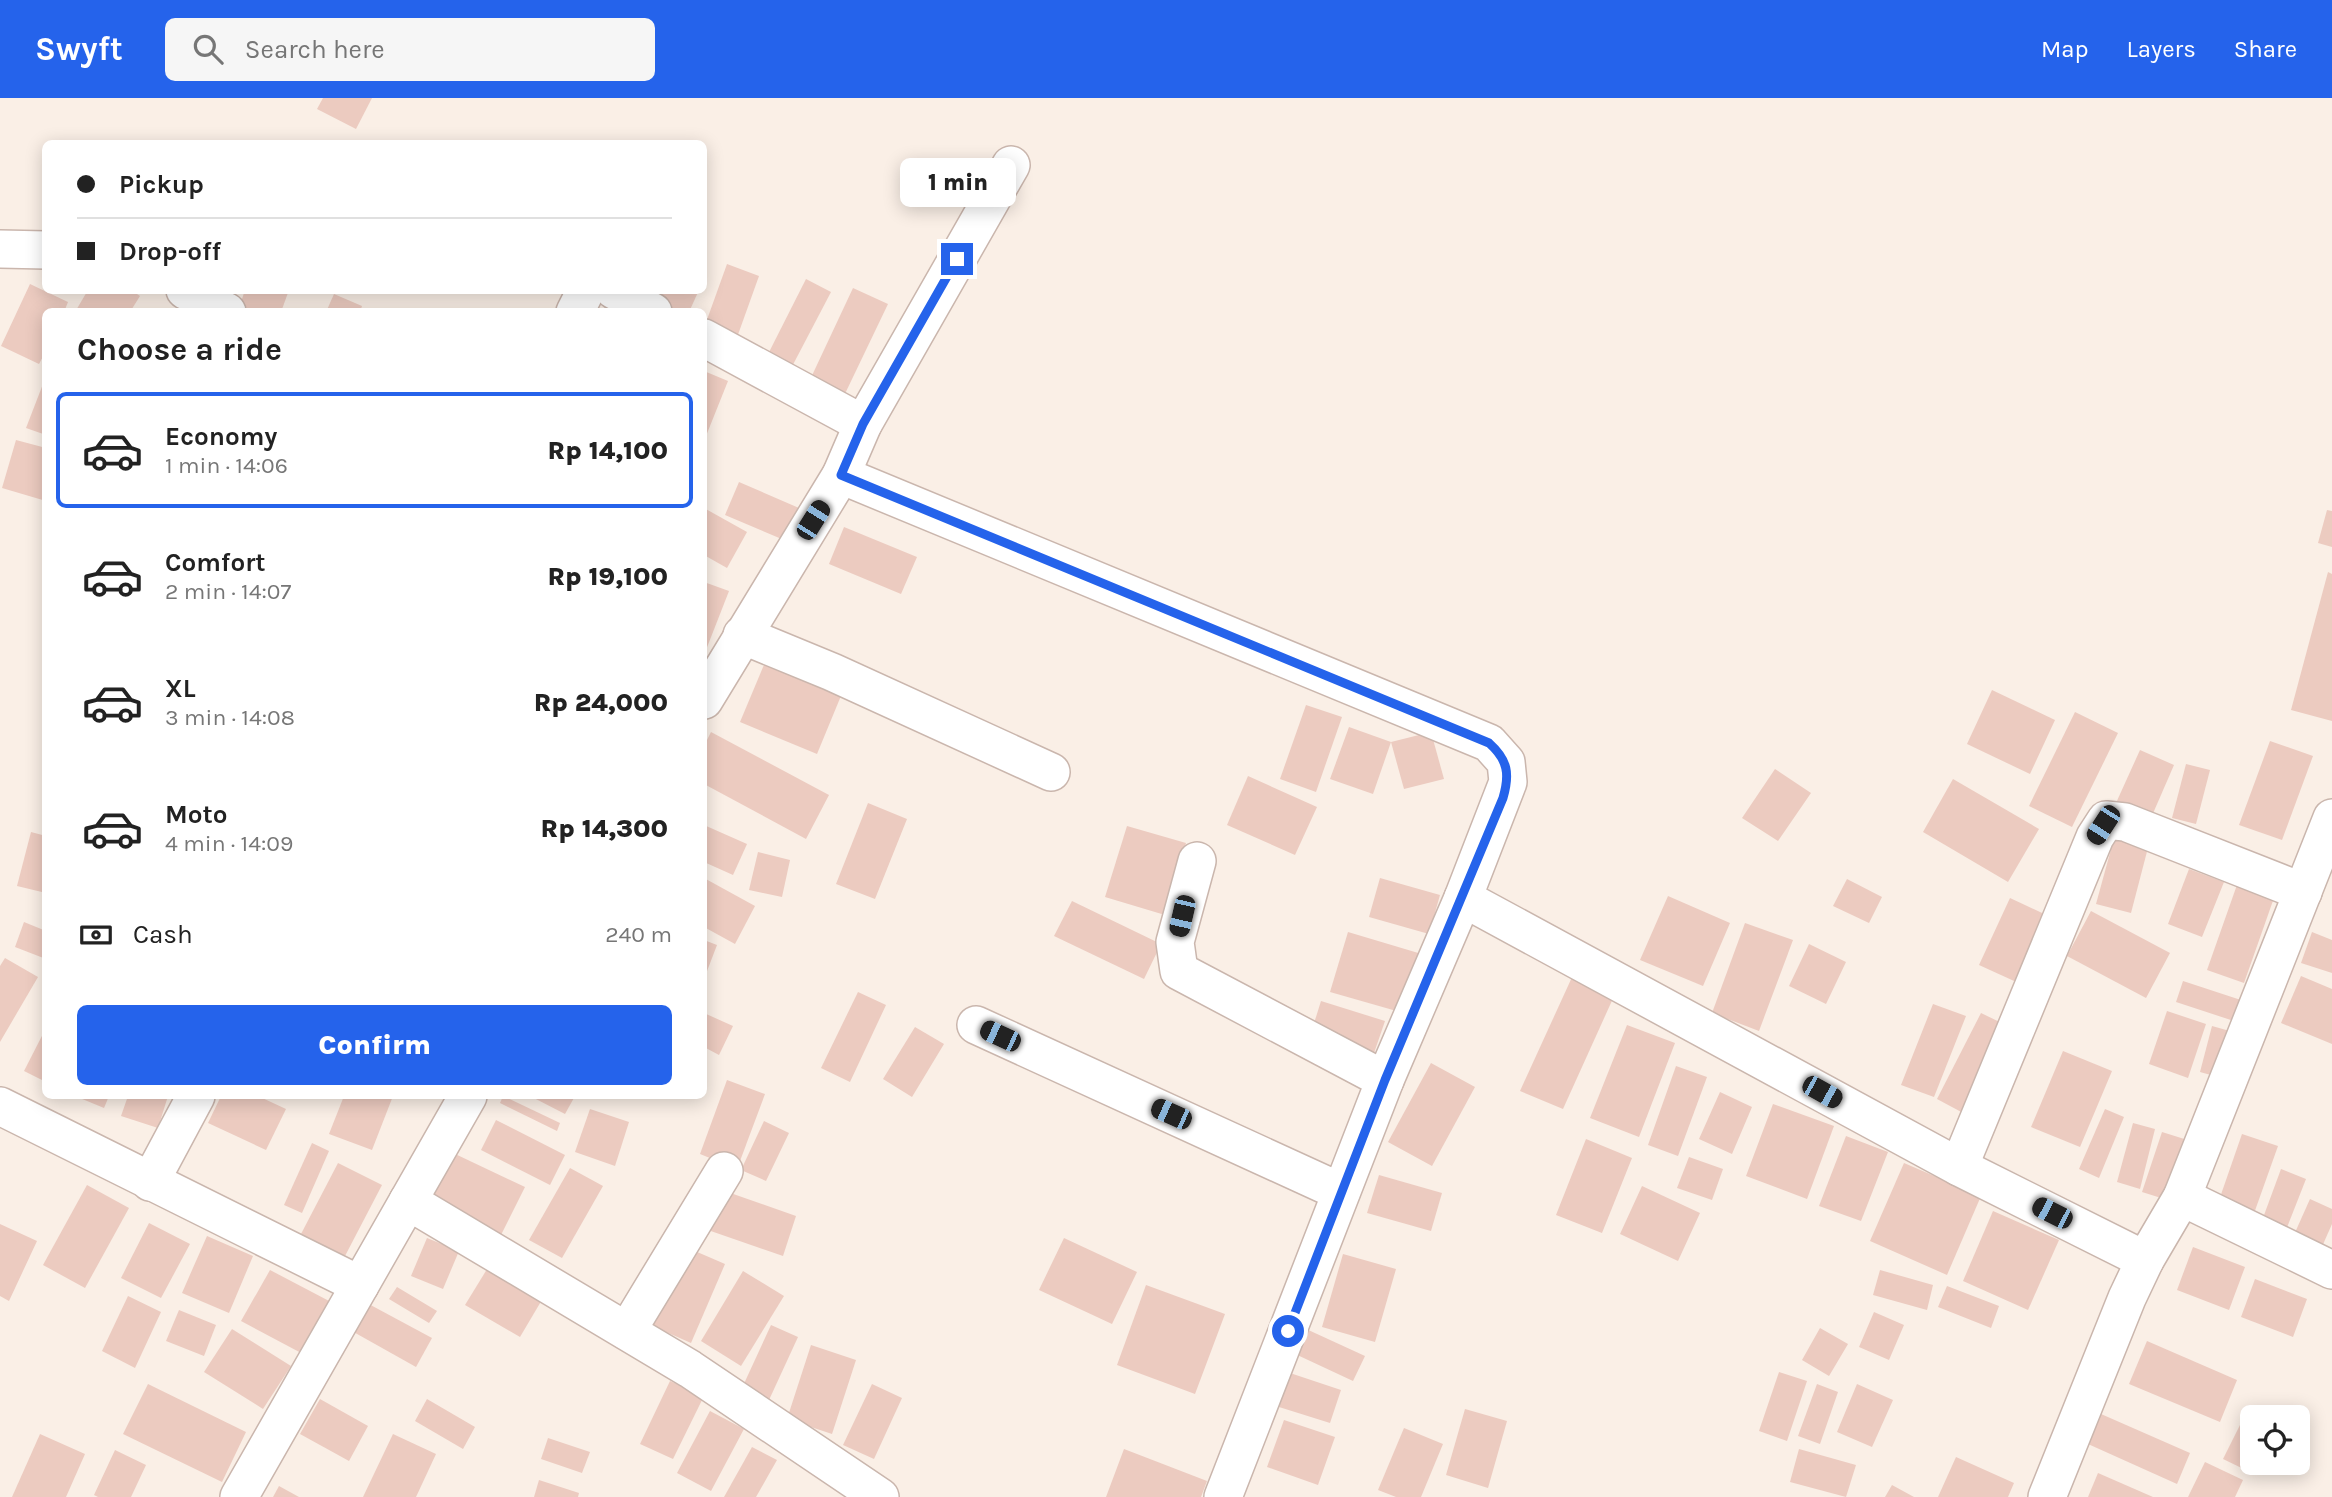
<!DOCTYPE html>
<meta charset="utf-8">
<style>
:root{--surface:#fff;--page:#f6f6f6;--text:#222;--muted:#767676;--line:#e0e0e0;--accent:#2563eb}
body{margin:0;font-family:Karla,sans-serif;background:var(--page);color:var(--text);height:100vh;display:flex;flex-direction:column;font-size:26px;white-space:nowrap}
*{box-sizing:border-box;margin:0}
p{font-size:23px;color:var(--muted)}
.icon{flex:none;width:38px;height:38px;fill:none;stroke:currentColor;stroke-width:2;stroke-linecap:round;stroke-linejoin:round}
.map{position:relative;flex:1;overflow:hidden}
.drawer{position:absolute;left:42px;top:210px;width:665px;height:791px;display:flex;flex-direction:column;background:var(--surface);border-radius:10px;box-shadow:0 4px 18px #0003}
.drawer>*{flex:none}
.hud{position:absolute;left:42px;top:42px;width:665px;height:154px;border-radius:10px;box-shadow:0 4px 18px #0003;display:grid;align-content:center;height:154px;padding:0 35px;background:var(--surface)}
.fabs{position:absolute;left:2240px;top:1307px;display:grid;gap:14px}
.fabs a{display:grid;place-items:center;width:70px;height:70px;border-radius:10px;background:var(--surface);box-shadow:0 4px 18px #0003;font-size:35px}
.end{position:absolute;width:32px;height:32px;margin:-16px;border:9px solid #2563eb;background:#fff;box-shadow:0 0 0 4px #fff}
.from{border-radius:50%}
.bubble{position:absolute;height:49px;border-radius:10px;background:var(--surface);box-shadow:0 4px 18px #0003;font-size:23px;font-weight:800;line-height:49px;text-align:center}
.car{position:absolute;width:21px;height:42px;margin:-21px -10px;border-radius:9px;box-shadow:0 0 5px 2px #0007;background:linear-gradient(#222 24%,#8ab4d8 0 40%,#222 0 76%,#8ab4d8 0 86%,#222 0)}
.hud b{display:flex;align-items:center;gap:24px;height:66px;font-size:26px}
.hud b+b{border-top:2px solid var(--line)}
.hud i{width:18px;height:18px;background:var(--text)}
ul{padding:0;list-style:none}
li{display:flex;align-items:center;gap:21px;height:116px;margin:0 14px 10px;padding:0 21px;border:4px solid transparent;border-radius:10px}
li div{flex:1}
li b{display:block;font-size:26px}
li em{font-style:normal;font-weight:800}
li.on{border-color:var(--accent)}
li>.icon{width:63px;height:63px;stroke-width:1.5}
h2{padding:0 35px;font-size:32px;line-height:84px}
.pay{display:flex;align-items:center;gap:18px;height:77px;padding:0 35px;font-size:26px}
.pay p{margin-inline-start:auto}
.action{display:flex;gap:14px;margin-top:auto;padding:14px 35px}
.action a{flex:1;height:80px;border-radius:10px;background:var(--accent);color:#fff;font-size:28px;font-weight:800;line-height:80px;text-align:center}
header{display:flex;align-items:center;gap:42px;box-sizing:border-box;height:98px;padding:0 35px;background:var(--accent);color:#fff}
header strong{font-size:33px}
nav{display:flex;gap:38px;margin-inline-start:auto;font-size:24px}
.search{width:490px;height:63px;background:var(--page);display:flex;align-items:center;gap:18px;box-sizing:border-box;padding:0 24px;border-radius:10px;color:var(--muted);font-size:26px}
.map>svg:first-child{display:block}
.building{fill:#eccbc0}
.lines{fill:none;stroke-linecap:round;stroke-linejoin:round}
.street-casing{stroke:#cab6ad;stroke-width:40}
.street{stroke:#fff;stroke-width:37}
.route{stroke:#2563eb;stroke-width:9}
</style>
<header>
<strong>Swyft</strong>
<div class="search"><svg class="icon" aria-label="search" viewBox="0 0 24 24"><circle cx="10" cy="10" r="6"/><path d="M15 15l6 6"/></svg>Search here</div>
<nav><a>Map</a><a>Layers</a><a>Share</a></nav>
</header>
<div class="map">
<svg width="2332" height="1399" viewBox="0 0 2332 1399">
<rect width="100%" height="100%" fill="#faefe6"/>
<g class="building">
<path d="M323 0H372L356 31 317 11Z"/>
<path d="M727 166 759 178 735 245 704 230Z"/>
<path d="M806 181 831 194 786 280 762 268Z"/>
<path d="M30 186 68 204 64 214H46V253L39 266 1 248Z"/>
<path d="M853 190 888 206 842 302 808 286Z"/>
<path d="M88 192H131L140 198 130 214H75Z"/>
<path d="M245 192H289L281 214H256L240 207Z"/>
<path d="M664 192H699L689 214H661L655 211Z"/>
<path d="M334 196 362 208 360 214H326Z"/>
<path d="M704 273 728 283 704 343Z"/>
<path d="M43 286 46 287V337L26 330Z"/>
<path d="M16 342 46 350V403L2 390Z"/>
<path d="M739 384 799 410 784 442 725 417Z"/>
<path d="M704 410 747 434 727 470 704 457Z"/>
<path d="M2327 412 2332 413V449L2318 445Z"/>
<path d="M844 429 917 459 901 496 829 466Z"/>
<path d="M2328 474 2332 476V623L2291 612Z"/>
<path d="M704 484 729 493 704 557Z"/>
<path d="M766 562 843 593 817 656 740 624Z"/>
<path d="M1992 592 2055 622 2030 676 1967 646Z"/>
<path d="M1306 607 1342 619 1316 694 1280 681Z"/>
<path d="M2075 614 2118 635 2072 729 2029 708Z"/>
<path d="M1349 629 1391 644 1373 696 1330 681Z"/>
<path d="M711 634 829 697 806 741 704 686V648Z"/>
<path d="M1431 634 1444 681 1404 691 1391 644Z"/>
<path d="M2270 643 2313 658 2282 742 2239 727Z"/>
<path d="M2140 652 2174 667 2151 720 2116 705Z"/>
<path d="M2186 666 2210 672 2196 726 2172 720Z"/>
<path d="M1775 671 1811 695 1778 743 1742 720Z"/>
<path d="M1248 678 1317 709 1295 757 1227 727Z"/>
<path d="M1953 681 2039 731 2008 784 1923 734Z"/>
<path d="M868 705 907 721 875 801 836 786Z"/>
<path d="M704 727 747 746 733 777 704 764Z"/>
<path d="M1127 728 1186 745 1165 817 1105 799Z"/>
<path d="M2116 733 2150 742 2131 815 2096 806Z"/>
<path d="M31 734 46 738V795L17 788Z"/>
<path d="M758 754 790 762 782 799 749 792Z"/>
<path d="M2189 771 2224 784 2202 839 2168 826Z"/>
<path d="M704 780 755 808 735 846 704 829Z"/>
<path d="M1380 780 1440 797 1429 836 1369 819Z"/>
<path d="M1847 781 1882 799 1869 825 1833 808Z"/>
<path d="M2238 784 2275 797 2244 885 2207 872Z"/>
<path d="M1668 798 1730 825 1703 888 1640 862Z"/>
<path d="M2010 800 2057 822 2025 888 1979 867Z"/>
<path d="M1072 803 1161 846 1144 881 1054 838Z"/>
<path d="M2091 813 2170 855 2146 900 2067 858Z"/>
<path d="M24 824 46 833V861L15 849Z"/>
<path d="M1745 825 1793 842 1759 933 1712 915Z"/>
<path d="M1348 834 1425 857 1407 916 1330 894Z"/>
<path d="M2312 834 2332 842V875L2301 865Z"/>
<path d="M704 842 717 847 704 881Z"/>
<path d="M1809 846 1846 864 1826 906 1789 888Z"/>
<path d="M5 860 38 879 0 944V868Z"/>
<path d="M1573 877 1615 896 1563 1011 1520 993Z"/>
<path d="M2301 878 2332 891V946L2281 925Z"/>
<path d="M2183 883 2247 904 2240 925 2176 904Z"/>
<path d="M858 894 886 907 850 984 821 970Z"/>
<path d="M1321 903 1385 923 1373 958 1310 938Z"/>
<path d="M1933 906 1966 918 1934 999 1901 987Z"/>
<path d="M2167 913 2206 926 2188 980 2149 966Z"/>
<path d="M704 915 733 928 719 957 704 949Z"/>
<path d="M1981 915 2010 929 1965 1016 1937 1001Z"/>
<path d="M1627 927 1675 945 1639 1039 1590 1020Z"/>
<path d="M2212 928 2237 935 2225 981 2200 974Z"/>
<path d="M915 929 944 946 912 999 883 981Z"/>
<path d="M46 930V984L24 973Z"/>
<path d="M2063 953 2112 973 2080 1049 2031 1029Z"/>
<path d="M1431 965 1475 989 1432 1068 1388 1044Z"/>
<path d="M1676 968 1707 979 1678 1058 1648 1047Z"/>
<path d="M727 982 765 996 737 1071 700 1056Z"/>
<path d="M1720 994 1752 1009 1732 1056 1699 1041Z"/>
<path d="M75 998H109L104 1010Z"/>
<path d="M128 998H168L158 1030 121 1018Z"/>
<path d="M221 998H258L286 1011 266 1052 208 1025Z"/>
<path d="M344 998H393L372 1052 329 1036Z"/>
<path d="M503 998 560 1025 557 1033 500 1005Z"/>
<path d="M530 998H575L565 1016Z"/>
<path d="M1773 1006 1834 1028 1807 1101 1746 1078Z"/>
<path d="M590 1011 629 1024 615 1068 575 1054Z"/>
<path d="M2105 1011 2124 1019 2099 1080 2079 1071Z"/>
<path d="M496 1022 565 1057 550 1087 481 1052Z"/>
<path d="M764 1023 789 1035 766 1083 741 1072Z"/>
<path d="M2133 1025 2155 1031 2140 1091 2117 1084Z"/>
<path d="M2162 1034 2197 1045 2177 1105 2142 1094Z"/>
<path d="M2242 1036 2278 1048 2252 1121 2217 1108Z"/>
<path d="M1846 1038 1888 1054 1861 1123 1819 1108Z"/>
<path d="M1586 1041 1632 1060 1602 1135 1556 1117Z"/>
<path d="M312 1045 329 1053 302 1115 284 1107Z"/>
<path d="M451 1054 525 1089 501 1137 427 1102Z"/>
<path d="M1689 1059 1723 1071 1712 1102 1677 1090Z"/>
<path d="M338 1065 382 1087 345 1158 301 1136Z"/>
<path d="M1904 1065 1981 1098 1947 1177 1870 1143Z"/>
<path d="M570 1070 603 1088 562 1160 529 1142Z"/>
<path d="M2281 1071 2306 1081 2284 1137 2260 1128Z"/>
<path d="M1379 1077 1442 1095 1431 1133 1367 1115Z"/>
<path d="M87 1087 129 1110 85 1190 43 1167Z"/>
<path d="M1642 1088 1700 1115 1678 1163 1620 1136Z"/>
<path d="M719 1091 796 1118 783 1158 705 1131Z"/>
<path d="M2310 1101 2332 1111V1126L2317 1160 2289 1148Z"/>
<path d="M1993 1113 2059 1142 2028 1212 1963 1183Z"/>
<path d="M149 1125 190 1146 161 1200 121 1180Z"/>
<path d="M0 1126 37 1143 9 1203 0 1198Z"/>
<path d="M207 1138 253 1158 229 1215 182 1195Z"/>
<path d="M427 1140 459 1153 443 1191 411 1178Z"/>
<path d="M1064 1140 1137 1174 1112 1226 1039 1192Z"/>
<path d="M681 1147 725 1166 691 1245 648 1226Z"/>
<path d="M2193 1149 2245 1169 2229 1212 2177 1192Z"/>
<path d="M1343 1156 1396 1171 1375 1244 1322 1229Z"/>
<path d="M492 1163 546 1195 520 1239 465 1207Z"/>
<path d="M270 1172 331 1204 303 1256 241 1223Z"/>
<path d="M1880 1172 1933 1187 1927 1212 1873 1197Z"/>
<path d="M743 1173 784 1198 741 1268 701 1243Z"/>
<path d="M2255 1181 2307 1201 2293 1239 2241 1219Z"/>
<path d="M1146 1187 1225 1216 1195 1296 1117 1267Z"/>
<path d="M1947 1188 1999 1208 1991 1230 1938 1209Z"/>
<path d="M397 1189 437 1213 429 1225 389 1201Z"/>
<path d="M128 1198 161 1214 135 1270 102 1253Z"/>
<path d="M365 1204 432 1240 416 1269 350 1232Z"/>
<path d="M179 1212 216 1227 204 1258 166 1243Z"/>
<path d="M1874 1214 1904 1227 1889 1262 1859 1249Z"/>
<path d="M771 1227 798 1239 769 1302 742 1290Z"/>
<path d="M1304 1230 1365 1258 1353 1283 1293 1255Z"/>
<path d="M1820 1230 1848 1246 1829 1278 1802 1262Z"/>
<path d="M232 1231 291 1268 263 1311 204 1274Z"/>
<path d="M2147 1243 2237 1282 2220 1324 2129 1286Z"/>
<path d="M811 1247 856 1262 832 1336 787 1321Z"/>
<path d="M1779 1274 1807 1283 1787 1343 1759 1333Z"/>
<path d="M1290 1275 1341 1292 1330 1325 1279 1309Z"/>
<path d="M670 1283 704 1298 673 1361 640 1346Z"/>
<path d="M148 1286 246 1334 222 1384 123 1336Z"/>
<path d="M872 1286 902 1300 874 1361 843 1347Z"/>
<path d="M1817 1286 1838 1294 1820 1346 1798 1338Z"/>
<path d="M1857 1286 1893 1302 1872 1349 1837 1334Z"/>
<path d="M320 1301 368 1328 349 1363 300 1336Z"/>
<path d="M427 1301 475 1329 463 1351 415 1323Z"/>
<path d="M1465 1311 1507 1323 1488 1390 1446 1377Z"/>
<path d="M710 1313 744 1331 711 1393 677 1375Z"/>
<path d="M2247 1313 2259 1320H2252V1365H2262L2256 1377 2223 1361Z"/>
<path d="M2101 1316 2190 1355 2177 1386 2088 1346Z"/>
<path d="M1284 1322 1335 1339 1318 1387 1267 1369Z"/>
<path d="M1404 1330 1443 1346 1421 1399H1396L1378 1392Z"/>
<path d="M40 1336 85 1356 66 1399H12Z"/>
<path d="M393 1336 436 1356 416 1399H363Z"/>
<path d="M548 1340 590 1354 582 1375 541 1361Z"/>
<path d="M752 1349 777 1362 756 1399H724Z"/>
<path d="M1124 1351 1207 1383 1201 1399H1106Z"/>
<path d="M1799 1351 1856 1367 1846 1399 1790 1384Z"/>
<path d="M115 1352 146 1367 131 1399H98L94 1397Z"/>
<path d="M1956 1359 2014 1385 2008 1399H1938Z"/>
<path d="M2205 1364 2243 1382 2235 1399H2188Z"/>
<path d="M2098 1375 2153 1399H2088Z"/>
<path d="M539 1382 579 1395 578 1399H534Z"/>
<path d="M1892 1387 1914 1399H1885Z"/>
<path d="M279 1388 299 1399H273Z"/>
</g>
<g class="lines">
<defs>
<g id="street">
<path d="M0 151 46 152"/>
<path d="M185 192 227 214"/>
<path d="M614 192 653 214"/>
<path d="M575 214 586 192"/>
<path d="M704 240 863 326"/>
<path d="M841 377 1489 645 1506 664 1508 684 1463 800"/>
<path d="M742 537 832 574 1051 674"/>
<path d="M704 602 841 377 863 326 1011 67"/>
<path d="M1197 763 1175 844 1179 873 1385 982"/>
<path d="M976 927 1341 1094"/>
<path d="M0 1008 360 1187"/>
<path d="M1959 1069 2095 739 2106 722 2125 724 2303 794"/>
<path d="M150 1084 196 998"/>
<path d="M2182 1099 2332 1172"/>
<path d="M408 1103 690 1271 880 1399"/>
<path d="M627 1233 724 1073"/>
<path d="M239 1399 468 998"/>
<path d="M1223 1399 1385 982 1463 800 1959 1069 2145 1162"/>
<path d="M2047 1399 2127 1200 2145 1162 2182 1099 2332 720"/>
</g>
</defs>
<use href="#street" class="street-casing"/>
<use href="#street" class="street"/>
</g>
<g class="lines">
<path class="route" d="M957 161 863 326 841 377 1489 645C1508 662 1510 676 1503 700L1385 982 1288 1233"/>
</g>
</svg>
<div class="fabs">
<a><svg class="icon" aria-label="locate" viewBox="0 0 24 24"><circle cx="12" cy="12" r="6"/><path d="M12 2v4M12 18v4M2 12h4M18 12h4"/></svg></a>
</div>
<i class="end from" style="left:1288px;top:1233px"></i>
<i class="end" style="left:957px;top:161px"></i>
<div class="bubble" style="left:900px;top:60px;width:116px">1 min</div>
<i class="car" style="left:813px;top:422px;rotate:32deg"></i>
<i class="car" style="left:2103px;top:727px;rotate:213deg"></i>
<i class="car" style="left:1182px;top:818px;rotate:193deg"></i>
<i class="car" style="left:1000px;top:938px;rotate:295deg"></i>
<i class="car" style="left:1822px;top:994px;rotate:119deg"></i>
<i class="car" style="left:1171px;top:1016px;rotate:294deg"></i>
<i class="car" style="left:2052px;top:1115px;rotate:297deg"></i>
<div class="hud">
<b><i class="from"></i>Pickup</b>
<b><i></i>Drop-off</b>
</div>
<section class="drawer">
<h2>Choose a ride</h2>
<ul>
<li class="on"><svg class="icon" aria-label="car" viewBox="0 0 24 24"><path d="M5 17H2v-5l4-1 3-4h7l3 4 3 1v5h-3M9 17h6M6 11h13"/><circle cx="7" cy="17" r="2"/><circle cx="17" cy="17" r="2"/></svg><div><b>Economy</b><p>1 min · 14:06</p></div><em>Rp 14,100</em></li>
<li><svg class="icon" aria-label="car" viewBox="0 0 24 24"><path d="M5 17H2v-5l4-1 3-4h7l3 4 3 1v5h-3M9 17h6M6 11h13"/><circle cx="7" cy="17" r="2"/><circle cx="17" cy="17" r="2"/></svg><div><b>Comfort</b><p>2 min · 14:07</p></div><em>Rp 19,100</em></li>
<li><svg class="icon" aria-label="car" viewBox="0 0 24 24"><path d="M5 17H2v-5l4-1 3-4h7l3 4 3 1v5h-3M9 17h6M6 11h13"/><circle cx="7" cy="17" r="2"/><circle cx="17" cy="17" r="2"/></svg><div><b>XL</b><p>3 min · 14:08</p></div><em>Rp 24,000</em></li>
<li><svg class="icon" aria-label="car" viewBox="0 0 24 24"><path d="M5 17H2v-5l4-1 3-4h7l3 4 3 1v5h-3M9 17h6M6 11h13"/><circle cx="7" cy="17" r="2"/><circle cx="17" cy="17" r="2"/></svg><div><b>Moto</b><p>4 min · 14:09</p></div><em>Rp 14,300</em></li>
</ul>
<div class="pay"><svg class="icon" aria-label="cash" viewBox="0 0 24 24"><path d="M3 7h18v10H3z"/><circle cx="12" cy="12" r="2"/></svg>Cash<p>240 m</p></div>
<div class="action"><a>Confirm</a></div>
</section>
</div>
